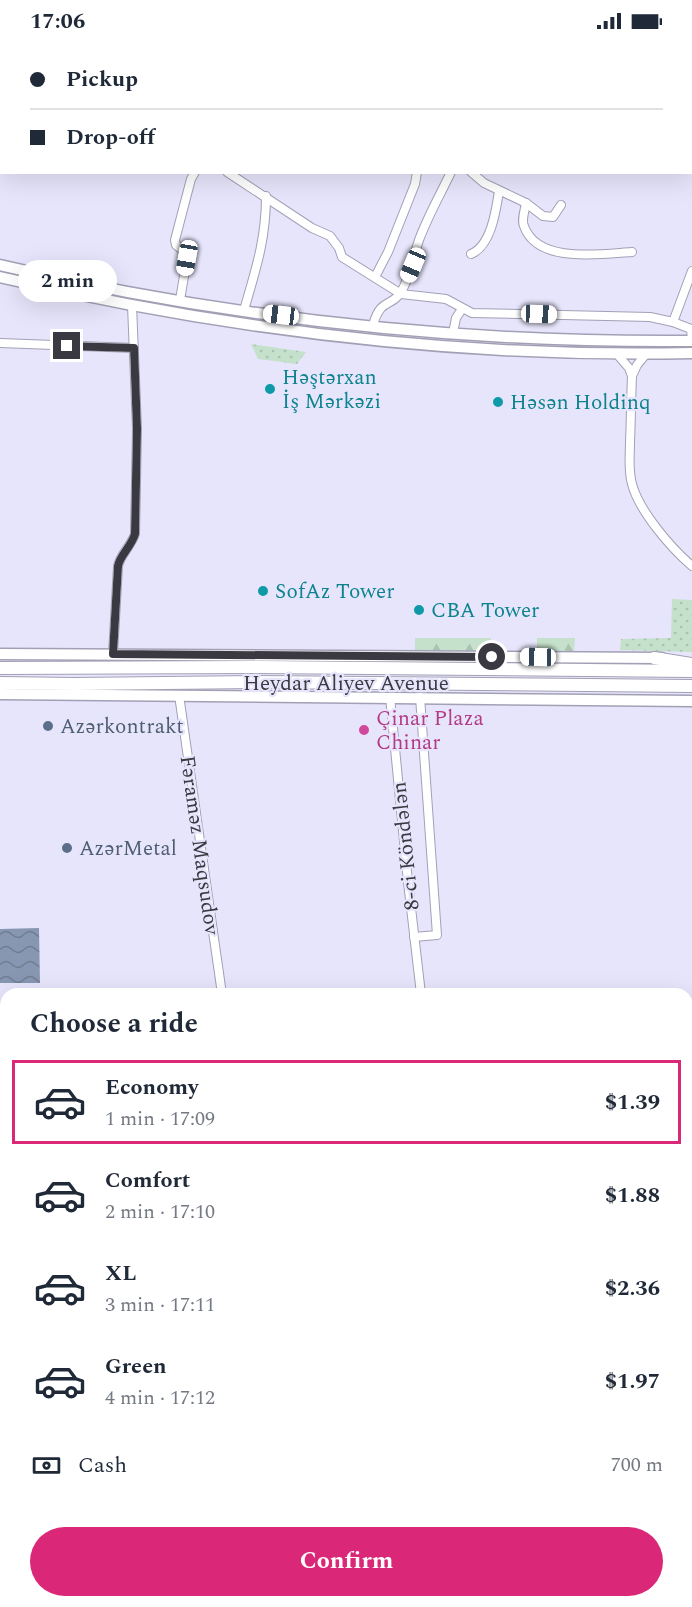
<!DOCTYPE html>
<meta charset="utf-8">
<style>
:root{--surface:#fff;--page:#f6f6f7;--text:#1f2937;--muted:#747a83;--line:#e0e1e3;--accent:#db2777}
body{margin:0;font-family:Spectral,serif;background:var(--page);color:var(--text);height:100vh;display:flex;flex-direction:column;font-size:22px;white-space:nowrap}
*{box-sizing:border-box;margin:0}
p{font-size:20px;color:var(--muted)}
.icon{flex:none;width:33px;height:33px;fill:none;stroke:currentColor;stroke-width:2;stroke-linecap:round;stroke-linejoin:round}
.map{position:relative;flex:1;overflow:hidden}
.sheet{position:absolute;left:0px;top:946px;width:693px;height:620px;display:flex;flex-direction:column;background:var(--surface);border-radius:18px 18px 0 0;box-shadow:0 6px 24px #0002}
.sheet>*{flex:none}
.guide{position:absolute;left:0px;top:0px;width:693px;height:132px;box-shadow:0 6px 24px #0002;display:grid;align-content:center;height:132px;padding:0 30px;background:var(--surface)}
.end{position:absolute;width:27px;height:27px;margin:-14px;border:8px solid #3a3941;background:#fff;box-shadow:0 0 0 3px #fff}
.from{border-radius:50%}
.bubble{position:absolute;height:42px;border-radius:21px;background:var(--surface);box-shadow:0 6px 24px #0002;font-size:20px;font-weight:700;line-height:42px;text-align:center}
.car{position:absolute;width:18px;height:36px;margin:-18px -9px;border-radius:8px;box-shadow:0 0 4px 2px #0007;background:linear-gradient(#fff 24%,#345 0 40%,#fff 0 76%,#345 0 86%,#fff 0)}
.guide b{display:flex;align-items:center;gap:21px;height:57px;font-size:22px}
.guide b+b{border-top:2px solid var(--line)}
.guide i{width:15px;height:15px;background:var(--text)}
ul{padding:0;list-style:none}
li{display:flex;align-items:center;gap:18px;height:84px;margin:0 12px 9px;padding:0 18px;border:3px solid transparent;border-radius:0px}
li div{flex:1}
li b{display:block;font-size:22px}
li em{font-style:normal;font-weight:700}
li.active{border-color:var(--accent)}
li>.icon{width:54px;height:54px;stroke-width:1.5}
h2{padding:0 30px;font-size:27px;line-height:72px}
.pay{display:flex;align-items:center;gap:15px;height:66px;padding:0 30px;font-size:22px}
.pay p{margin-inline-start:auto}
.cta{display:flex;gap:12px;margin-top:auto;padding:12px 30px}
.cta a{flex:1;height:69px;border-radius:36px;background:var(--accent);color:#fff;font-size:24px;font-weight:700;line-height:69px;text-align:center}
.status{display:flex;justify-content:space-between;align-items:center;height:42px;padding:0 30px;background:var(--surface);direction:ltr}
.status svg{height:16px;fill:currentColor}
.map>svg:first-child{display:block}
.grass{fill:url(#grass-dots)}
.forest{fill:url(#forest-firs)}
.water{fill:url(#water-waves)}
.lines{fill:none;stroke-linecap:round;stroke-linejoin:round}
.minor-casing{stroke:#a2a0b5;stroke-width:10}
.major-casing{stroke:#a2a0b5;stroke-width:13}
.highway-casing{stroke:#a2a0b5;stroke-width:14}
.minor{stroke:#fff;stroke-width:8}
.major{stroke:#fff;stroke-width:10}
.highway{stroke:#fff;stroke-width:12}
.rail-casing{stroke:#9492a2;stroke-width:4.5}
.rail{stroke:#e7e5fb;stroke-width:2;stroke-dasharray:7;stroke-linecap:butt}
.route{stroke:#3a3941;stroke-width:8}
.culture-dot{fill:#0f9aa8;stroke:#e7e5fb;stroke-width:2}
.service-dot{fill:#5c6f8a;stroke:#e7e5fb;stroke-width:2}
.hotel-dot{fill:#d1479c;stroke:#e7e5fb;stroke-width:2}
.labels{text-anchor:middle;stroke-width:4.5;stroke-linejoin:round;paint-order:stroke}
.culture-label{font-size:21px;fill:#0d838f;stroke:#e7e5fb;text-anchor:start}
.street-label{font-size:21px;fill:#3a3941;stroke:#e7e5fb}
.hotel-label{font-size:21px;fill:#b23c85;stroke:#e7e5fb;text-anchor:start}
.service-label{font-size:21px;fill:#4e5e75;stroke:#e7e5fb;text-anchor:start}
</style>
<div class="status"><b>17:06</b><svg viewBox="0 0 49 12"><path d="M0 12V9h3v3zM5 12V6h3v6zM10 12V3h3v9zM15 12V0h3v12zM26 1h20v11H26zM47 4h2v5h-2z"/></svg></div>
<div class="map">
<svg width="692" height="1565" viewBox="0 0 692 1565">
<defs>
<pattern id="grass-dots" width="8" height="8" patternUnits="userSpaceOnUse" patternTransform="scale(1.5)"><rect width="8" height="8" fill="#c5e1cb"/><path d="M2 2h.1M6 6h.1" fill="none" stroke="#aac2b0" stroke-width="1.8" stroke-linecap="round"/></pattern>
<pattern id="forest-firs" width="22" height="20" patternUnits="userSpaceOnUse" patternTransform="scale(1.5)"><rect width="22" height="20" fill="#c5e1cb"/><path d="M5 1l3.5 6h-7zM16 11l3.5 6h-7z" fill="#aac2b0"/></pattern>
<pattern id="water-waves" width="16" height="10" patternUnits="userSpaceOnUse" patternTransform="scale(1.5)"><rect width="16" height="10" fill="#8897b1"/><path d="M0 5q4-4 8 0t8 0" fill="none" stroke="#707c92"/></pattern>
</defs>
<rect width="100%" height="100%" fill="#e7e5fb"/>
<g class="grass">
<path d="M251 302 306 310 297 322 258 317Z"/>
<path d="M672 557 692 558V610L620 608 621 597 671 596Z"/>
</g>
<g class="forest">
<path d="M415 596H491V609L415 608Z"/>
<path d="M537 596H575L574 609 537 608Z"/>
</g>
<path class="water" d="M39 886 40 941H0V887Z"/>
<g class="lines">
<defs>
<g id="minor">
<path d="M282 0 284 2"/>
<path d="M246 2 247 0"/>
<path d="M428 2 430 0"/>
<path d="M503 2 504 0"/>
<path d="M0 41 2 42"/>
<path d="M227 130 312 186 330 194 339 206 342 215 401 252 446 257 472 271 650 275 673 280"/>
<path d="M471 130 484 141 526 161 543 174 553 175 561 163"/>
<path d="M526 161C525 168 521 178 524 184 537 222 600 212 632 210"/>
<path d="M471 212C491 204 496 169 499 149"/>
<path d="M375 235 388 210 415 142 417 130"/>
<path d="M180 258 187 216 185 210 176 203 175 198 191 137 195 130"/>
<path d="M244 268C256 227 266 197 266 154"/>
<path d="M373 283C381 255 391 266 401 250 411 234 413 215 419 198 428 174 440 153 451 130"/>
<path d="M453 291 456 276 462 267"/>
<path d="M692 299 691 287 673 280 692 229"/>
<path d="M0 301 134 306"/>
<path d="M616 311 629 326 632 334C631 356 631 378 630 400 630 413 628 428 632 442 639 469 671 506 692 524"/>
<path d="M632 334 637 323 646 312"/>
<path d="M113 612 118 524C120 513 131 504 135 492L137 387 132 263"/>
<path d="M179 653 222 952"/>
<path d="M390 655 408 840 421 952"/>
<path d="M414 895 437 893 420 655"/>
<path d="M687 977 692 976"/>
<path d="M0 1064 6 1063"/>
<path d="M0 1445 6 1446"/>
<path d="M687 1498H692"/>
<path d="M687 1553H692"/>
<path d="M0 1564 21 1560"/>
<path d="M238 1565 271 1560"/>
</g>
<g id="major">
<path d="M0 223C225 276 461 301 692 299"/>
<path d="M0 235C226 288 460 316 692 311"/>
<path d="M0 612 662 616"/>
<path d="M0 652 692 659"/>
</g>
<g id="highway">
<path d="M654 616 692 622"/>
<path d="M0 626 257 625 692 629"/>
<path d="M0 641 74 642 256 640 692 644"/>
</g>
</defs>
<use href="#minor" class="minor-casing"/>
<use href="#major" class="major-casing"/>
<use href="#highway" class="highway-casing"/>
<use href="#minor" class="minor"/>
<use href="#major" class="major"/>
<use href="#highway" class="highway"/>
<defs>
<g id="rail">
<path d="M0 1039 6 1038"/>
<path d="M687 1351 692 1350"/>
<path d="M687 1401 692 1400"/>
<path d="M0 1493 6 1492"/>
</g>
</defs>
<use href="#rail" class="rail-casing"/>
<use href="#rail" class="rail"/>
</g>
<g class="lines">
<path class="route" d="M67 304 134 306 137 387 135 492C131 505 120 513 118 524L113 612 492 615"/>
</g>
<g class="culture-dot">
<circle cx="270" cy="347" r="6"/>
<circle cx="498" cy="360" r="6"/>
<circle cx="263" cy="549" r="6"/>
<circle cx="419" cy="568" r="6"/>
</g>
<g class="service-dot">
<circle cx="48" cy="684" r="6"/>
<circle cx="67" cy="806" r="6"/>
</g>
<circle class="hotel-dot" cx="364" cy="688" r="6"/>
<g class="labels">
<g class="culture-label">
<text x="282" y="342">Həştərxan<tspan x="282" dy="24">İş Mərkəzi</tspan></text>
<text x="510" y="367">Həsən Holdinq</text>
<text x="275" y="556">SofAz Tower</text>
<text x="431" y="575">CBA Tower</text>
</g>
<g class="street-label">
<text x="346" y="648">Heydar Aliyev Avenue</text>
<text transform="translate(200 803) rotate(82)" y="7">Fəraməz Maqsudov</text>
<text transform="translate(405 804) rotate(-96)" y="7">8-ci Köndələn</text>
</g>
<g class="hotel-label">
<text x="376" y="683">Çinar Plaza<tspan x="376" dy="24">Chinar</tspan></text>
</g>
<g class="service-label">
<text x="60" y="691">Azərkontrakt</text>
<text x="79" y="813">AzərMetal</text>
</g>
</g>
</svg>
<i class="end from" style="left:492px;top:615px"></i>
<i class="end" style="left:67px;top:304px"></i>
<div class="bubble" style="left:18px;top:218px;width:99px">2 min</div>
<i class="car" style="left:187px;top:216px;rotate:190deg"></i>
<i class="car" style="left:413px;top:223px;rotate:203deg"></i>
<i class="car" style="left:539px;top:272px;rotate:92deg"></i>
<i class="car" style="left:281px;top:273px;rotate:277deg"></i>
<i class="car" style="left:538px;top:615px;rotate:271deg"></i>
<div class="guide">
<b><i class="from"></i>Pickup</b>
<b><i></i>Drop-off</b>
</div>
<section class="sheet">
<h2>Choose a ride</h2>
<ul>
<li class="active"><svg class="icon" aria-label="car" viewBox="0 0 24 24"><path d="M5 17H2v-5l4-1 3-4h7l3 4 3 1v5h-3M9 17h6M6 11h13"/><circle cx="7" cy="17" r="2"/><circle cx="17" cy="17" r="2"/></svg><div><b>Economy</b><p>1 min · 17:09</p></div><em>$1.39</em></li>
<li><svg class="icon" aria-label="car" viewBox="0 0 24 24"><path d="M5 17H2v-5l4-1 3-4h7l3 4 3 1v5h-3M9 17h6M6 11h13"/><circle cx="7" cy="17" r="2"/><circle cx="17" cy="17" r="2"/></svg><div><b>Comfort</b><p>2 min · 17:10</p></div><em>$1.88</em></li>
<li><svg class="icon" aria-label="car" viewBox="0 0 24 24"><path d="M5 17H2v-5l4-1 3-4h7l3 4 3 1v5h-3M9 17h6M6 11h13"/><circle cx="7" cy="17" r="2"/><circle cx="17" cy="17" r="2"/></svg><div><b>XL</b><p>3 min · 17:11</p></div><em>$2.36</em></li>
<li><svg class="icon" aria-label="car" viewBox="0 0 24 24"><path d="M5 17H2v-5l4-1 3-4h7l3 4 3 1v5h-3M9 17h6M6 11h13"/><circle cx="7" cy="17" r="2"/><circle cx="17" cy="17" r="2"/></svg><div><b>Green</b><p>4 min · 17:12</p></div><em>$1.97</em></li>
</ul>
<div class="pay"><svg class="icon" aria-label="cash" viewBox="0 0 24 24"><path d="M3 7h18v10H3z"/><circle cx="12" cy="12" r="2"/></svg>Cash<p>700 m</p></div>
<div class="cta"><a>Confirm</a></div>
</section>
</div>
